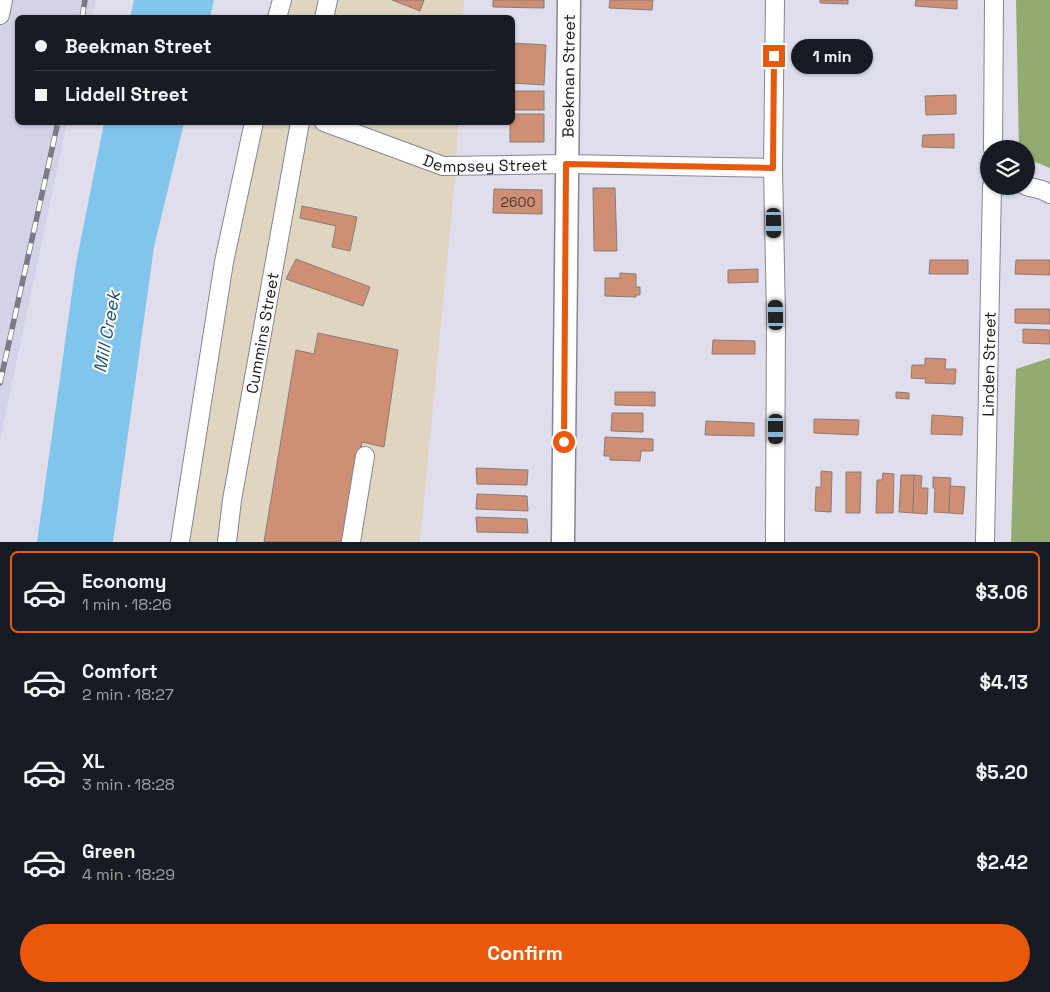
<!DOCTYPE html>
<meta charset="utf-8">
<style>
:root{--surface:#171b24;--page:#20242c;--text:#f1f3f6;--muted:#9ea1a6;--line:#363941;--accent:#ea580c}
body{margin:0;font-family:"Space Grotesk",sans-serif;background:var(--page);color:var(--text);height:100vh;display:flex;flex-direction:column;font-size:19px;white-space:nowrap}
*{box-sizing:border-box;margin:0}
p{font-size:16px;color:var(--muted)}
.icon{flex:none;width:28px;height:28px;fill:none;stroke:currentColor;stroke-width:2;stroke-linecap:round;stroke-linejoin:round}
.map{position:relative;height:542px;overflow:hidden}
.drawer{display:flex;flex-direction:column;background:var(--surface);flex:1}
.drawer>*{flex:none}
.top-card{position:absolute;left:15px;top:15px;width:500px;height:110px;border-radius:8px;box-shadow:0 1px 4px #0004;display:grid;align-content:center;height:110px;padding:0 20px;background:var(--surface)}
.tools{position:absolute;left:980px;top:140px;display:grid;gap:10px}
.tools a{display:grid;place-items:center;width:55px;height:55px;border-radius:50%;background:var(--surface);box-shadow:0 1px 4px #0004;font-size:25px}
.end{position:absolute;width:22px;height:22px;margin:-11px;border:6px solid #ea580c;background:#fff;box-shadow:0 0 0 2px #fff}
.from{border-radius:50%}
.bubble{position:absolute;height:35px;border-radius:18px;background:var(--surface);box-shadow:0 1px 4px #0004;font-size:16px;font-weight:700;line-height:35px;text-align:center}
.car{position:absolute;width:15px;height:30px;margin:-15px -8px;border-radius:6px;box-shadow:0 0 4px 1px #0007;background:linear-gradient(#222 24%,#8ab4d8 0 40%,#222 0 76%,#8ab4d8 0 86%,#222 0)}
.top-card b{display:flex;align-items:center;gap:18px;height:48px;font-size:19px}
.top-card b+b{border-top:1px solid var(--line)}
.top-card i{width:12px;height:12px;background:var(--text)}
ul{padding:9px 0 0;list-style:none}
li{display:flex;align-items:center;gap:15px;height:82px;margin:0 10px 8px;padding:0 10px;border:2px solid transparent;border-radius:8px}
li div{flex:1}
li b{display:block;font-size:19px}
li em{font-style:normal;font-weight:700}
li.on{border-color:var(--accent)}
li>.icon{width:45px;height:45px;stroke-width:1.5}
.action{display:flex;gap:10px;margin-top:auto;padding:10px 20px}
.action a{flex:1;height:58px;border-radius:30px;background:var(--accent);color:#fff;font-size:20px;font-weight:700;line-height:58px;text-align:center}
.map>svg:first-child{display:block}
.built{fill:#d4d2e6}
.industrial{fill:#e0d5c1}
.forest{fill:#91ab70}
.water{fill:#82c5ea}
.building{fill:#ce8f74;stroke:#897c76}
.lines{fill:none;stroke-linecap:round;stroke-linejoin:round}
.minor-casing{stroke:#868591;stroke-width:20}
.major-casing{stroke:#868591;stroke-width:25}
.minor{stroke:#fff;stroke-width:18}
.major{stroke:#fff;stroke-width:22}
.rail-casing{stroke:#7c7a84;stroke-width:5.5}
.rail{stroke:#fff;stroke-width:4;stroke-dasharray:11;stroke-linecap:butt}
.route{stroke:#ea580c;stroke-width:6}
.labels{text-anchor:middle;stroke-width:4;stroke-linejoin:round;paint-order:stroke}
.number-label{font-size:14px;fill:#483734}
.street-label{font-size:16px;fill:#1b1a1f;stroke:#fff}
.water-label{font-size:18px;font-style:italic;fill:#1e526c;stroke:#fff}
</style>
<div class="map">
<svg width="1050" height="542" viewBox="0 0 1050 542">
<rect width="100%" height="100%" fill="#e0deec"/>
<path class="built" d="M0 0H96L92 17 18 18V122L67 123 0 440Z"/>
<g class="industrial">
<path d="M282 0H464L463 17 277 18Z"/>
<path d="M254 123H458L456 167 420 542H180Z"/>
</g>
<g class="forest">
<path d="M1016 0H1050V168L1026 158V149H1019Z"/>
<path d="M1050 358V542H1011L1016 369Z"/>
</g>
<g class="water">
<path d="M134 0H214L210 17H130Z"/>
<path d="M104 123H184L154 247 113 542H37L76 264Z"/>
</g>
<g class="building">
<path d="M392 0H424L420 11Z"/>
<path d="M493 0H544V8L493 7Z"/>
<path d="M610 0H653L652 10 609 8Z"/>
<path d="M820 0H848V4L820 3Z"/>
<path d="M916 0H957V9L915 6Z"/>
<path d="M512 43 546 45 544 85 512 83Z"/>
<rect x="512" y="91" width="32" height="19"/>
<path d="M956 95V114L926 115 925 96Z"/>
<path d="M512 114H544V142H510V122H512Z"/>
<path d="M954 134V148L922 147 923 135Z"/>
<path d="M593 188H615L617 251H594Z"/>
<path d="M494 189 542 190V214L493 213Z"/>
<path d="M302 206 357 217 350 251 332 247 336 226 300 218Z"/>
<path d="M296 259 370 287 363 306 286 279Z"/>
<path d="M930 260H968V274H929Z"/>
<path d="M1016 260H1050V275L1015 274Z"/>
<path d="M758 269V282L728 283V270Z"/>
<path d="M620 273 636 274V287H640V295H636V297L605 296V278H620Z"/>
<path d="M1015 309H1050V324L1015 323Z"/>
<path d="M1023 329 1050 330V344L1023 343Z"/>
<path d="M318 333 398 350 384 447 362 442 345 542H264L296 350 314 354Z"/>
<path d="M713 340 755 341V354H712Z"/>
<path d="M925 358 946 359 945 369H956L955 384 925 383 926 379 911 378 912 365H925Z"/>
<path d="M615 392H655V406L615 405Z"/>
<path d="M896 392 909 393V399L896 398Z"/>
<path d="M612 413H643V432L611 431Z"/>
<path d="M932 415 963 417 962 435 931 434Z"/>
<path d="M814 419 859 420 858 435 814 433Z"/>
<path d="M706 421 754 423V436L705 435Z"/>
<path d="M605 437 653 439V451H641L640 461 610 460V456H604Z"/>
<path d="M476 468 528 470 527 485 477 484Z"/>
<path d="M821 471 832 472 831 512 815 511 816 487H821Z"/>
<path d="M846 472H861L860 513H846Z"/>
<path d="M883 473 894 474 893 513H876L877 480H882Z"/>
<path d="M901 475H914L913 513 899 512Z"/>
<path d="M914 475 922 476 921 488H928L927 514 913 513Z"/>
<path d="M933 477 951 478 949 513 934 512 935 488H933Z"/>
<path d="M950 486 965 487 963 514 949 513Z"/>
<path d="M477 494 527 496 528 511 476 509Z"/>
<path d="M476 517 527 519 528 533 477 532Z"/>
</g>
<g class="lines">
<defs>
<g id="minor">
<path d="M0 15 3 0"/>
<path d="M277 18 282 0"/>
<path d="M324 18 328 0"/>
<path id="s1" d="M324 122 443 166 566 164 773 168"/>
<path d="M993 149 994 0"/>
<path d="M1026 186 1042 190 1050 194"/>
<path d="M180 542 224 262 254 122"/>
<path id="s2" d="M227 542 232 500 300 122"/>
<path d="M351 542 365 456"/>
<path d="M775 542 776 315 773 168 775 0"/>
<path id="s3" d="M985 542 992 186"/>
</g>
<g id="major">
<path id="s4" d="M563 542 569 0"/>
</g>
</defs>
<use href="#minor" class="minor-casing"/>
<use href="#major" class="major-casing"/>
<use href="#minor" class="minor"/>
<use href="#major" class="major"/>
<defs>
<g id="rail">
<path d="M82 18 85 0"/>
<path d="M0 383 58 122"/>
</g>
</defs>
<use href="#rail" class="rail-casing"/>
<use href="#rail" class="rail"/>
</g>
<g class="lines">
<path class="route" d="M564 442 566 164 773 168 774 56"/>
</g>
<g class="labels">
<g class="number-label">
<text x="518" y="207">2600</text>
</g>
<g class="street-label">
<text dy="6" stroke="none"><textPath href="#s4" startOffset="466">Beekman Street</textPath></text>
<text dy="6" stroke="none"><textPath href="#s1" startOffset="169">Dempsey Street</textPath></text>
<text dy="6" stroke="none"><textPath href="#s2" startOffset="212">Cummins Street</textPath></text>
<text dy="6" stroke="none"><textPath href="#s3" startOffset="178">Linden Street</textPath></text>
</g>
<g class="water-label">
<text transform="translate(107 332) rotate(-80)" y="6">Mill Creek</text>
</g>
</g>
</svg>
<div class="tools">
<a><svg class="icon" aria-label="layers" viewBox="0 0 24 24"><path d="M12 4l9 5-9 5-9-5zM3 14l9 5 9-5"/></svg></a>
</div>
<i class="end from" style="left:564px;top:442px"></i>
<i class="end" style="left:774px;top:56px"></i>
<div class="bubble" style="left:791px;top:39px;width:82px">1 min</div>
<i class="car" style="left:774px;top:223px;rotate:179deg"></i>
<i class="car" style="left:776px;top:315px;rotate:359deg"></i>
<i class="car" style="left:776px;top:429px;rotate:180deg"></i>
<div class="top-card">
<b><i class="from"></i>Beekman Street</b>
<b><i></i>Liddell Street</b>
</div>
</div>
<section class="drawer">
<ul>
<li class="on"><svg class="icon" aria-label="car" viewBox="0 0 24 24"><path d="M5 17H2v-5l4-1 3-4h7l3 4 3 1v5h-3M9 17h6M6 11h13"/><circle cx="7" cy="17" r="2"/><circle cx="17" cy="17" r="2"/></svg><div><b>Economy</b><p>1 min · 18:26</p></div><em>$3.06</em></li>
<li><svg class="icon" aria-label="car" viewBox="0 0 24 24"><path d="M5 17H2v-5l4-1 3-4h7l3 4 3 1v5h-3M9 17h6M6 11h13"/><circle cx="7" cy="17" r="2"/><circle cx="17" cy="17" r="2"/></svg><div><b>Comfort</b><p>2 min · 18:27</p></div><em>$4.13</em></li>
<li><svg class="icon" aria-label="car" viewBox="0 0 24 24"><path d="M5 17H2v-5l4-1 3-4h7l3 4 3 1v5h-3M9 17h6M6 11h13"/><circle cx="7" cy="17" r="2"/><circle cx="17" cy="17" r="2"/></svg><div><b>XL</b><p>3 min · 18:28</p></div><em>$5.20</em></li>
<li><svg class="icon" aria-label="car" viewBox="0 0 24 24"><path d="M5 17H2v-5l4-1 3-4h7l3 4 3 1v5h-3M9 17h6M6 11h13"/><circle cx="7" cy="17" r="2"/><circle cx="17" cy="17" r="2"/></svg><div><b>Green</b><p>4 min · 18:29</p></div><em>$2.42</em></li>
</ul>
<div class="action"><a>Confirm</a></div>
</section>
